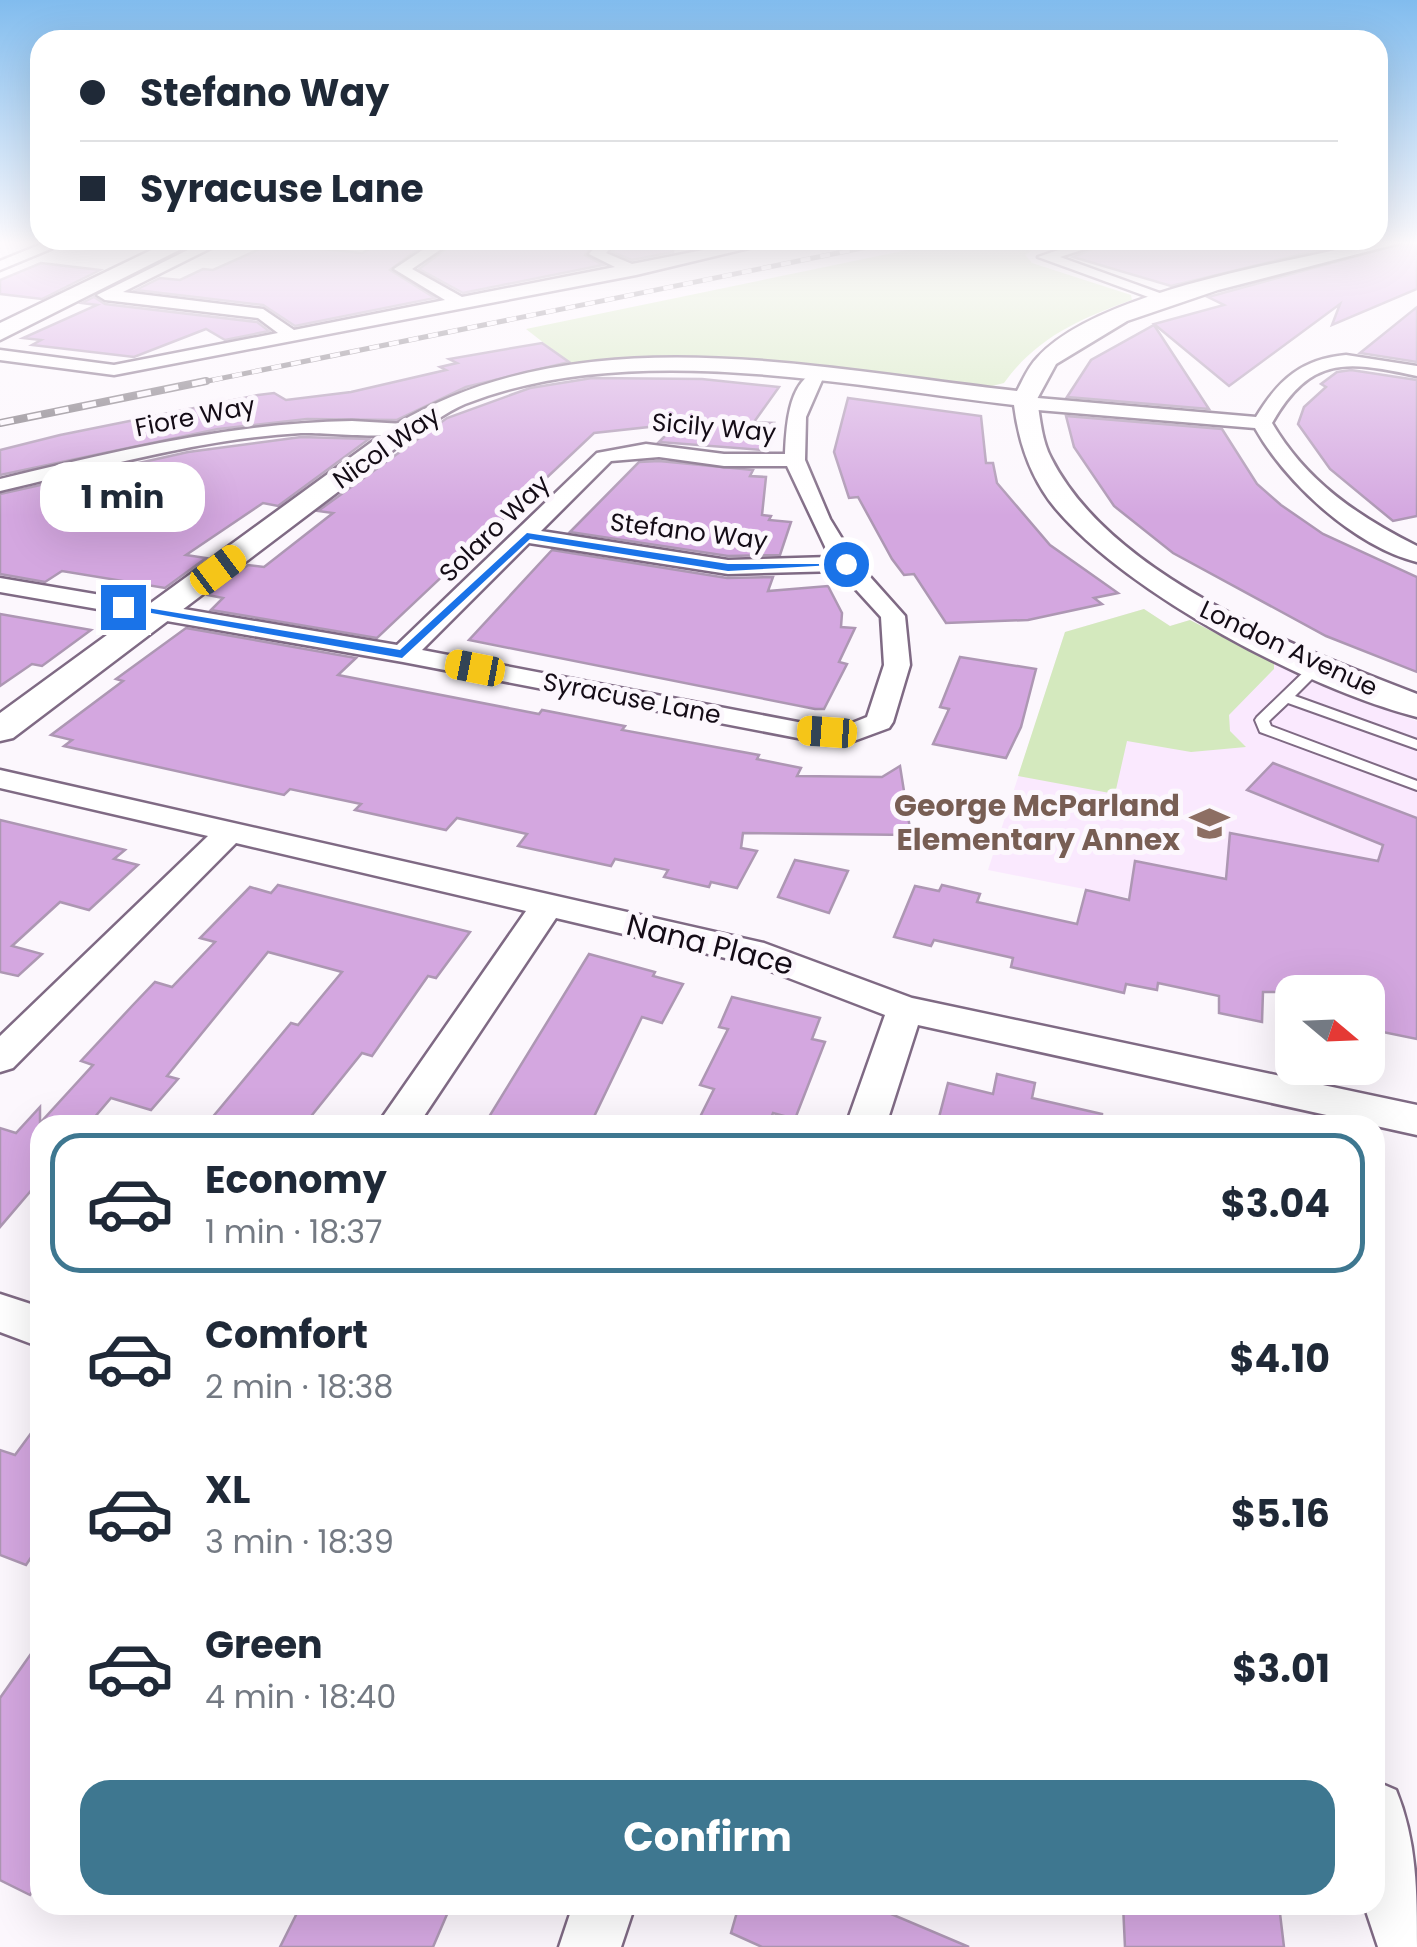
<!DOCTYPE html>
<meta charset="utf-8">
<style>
:root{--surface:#fff;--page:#f2f2f3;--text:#1f2937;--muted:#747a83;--line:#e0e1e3;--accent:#3e7790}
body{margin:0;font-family:Poppins,sans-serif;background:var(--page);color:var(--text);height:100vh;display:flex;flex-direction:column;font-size:38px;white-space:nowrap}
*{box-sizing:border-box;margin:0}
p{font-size:32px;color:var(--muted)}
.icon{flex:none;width:55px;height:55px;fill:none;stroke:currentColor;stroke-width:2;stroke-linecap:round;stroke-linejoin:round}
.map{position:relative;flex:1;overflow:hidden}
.sheet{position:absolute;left:30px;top:1115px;width:1355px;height:800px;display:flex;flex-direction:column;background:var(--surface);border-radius:30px;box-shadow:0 10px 40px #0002}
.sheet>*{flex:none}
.top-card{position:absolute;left:30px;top:30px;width:1358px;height:220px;border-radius:30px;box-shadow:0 10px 40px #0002;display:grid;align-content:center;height:220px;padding:0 50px;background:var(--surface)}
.needle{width:65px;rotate:109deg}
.controls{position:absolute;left:1275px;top:975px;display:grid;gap:20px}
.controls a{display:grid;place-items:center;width:110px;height:110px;border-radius:20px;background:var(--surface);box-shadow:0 10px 40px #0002;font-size:50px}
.end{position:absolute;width:45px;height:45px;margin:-22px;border:12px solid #1a73e8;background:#fff;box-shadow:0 0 0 5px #fff}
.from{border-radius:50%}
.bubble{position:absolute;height:70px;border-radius:30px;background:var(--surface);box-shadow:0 10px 40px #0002;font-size:32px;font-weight:700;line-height:70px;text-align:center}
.car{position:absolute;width:30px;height:60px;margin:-30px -15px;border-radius:12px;box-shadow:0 0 8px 2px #0007;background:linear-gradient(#f5c518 24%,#345 0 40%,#f5c518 0 76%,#345 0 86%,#f5c518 0)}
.top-card b{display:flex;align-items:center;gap:35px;height:95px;font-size:38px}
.top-card b+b{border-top:2px solid var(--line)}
.top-card i{width:25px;height:25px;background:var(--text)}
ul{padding:18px 0 0;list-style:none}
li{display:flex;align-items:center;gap:30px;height:140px;margin:0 20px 15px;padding:0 30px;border:5px solid transparent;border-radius:30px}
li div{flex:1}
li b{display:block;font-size:38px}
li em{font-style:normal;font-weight:700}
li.selected{border-color:var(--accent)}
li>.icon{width:90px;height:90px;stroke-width:1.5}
.button{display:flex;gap:20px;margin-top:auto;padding:20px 50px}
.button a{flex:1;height:115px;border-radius:30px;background:var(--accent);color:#fff;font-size:40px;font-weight:700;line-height:115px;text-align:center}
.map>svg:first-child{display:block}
.built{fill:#fae9fe}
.green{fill:#d4e9be}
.building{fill:#d4a7e0;stroke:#ad97b3;stroke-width:2.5}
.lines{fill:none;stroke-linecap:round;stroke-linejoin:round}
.service-casing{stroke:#7f6a84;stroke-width:4}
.minor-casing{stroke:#7f6a84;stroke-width:5}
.tertiary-casing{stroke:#7f6a84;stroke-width:5}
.secondary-casing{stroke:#7f6a84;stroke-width:5}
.service{fill:#fff;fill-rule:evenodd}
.minor{fill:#fff;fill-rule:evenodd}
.tertiary{fill:#fff;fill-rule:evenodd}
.secondary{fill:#fff;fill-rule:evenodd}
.rail-far1-casing{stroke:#807981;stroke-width:5}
.rail-casing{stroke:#807981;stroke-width:8}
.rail-far1{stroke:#fcf7fd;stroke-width:4;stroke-dasharray:10;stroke-linecap:butt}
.rail{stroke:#fcf7fd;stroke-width:5;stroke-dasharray:14;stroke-linecap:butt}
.route{fill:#1a73e8}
.labels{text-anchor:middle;stroke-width:10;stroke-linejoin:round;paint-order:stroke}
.far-street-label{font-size:25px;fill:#140c16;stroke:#fcf7fd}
.education-label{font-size:30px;font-weight:bold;fill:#785e54;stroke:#fcf7fd;text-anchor:end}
.street-label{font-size:30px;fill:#140c16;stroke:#fcf7fd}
</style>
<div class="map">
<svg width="1417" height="1947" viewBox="0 0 1417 1947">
<rect width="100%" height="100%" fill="#fcf7fd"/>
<path class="built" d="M1144 609 1170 626 1190 620 1336 692 1417 721V955L988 870 1065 632Z"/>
<g class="green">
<path d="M941 243H1006L1031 251 1025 255 1032 263 1131 295 1132 300C1081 318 1036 338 1004 383L988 387C856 374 704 352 572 365L526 329Z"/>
<path d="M1144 609 1170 626 1190 620 1274 663V669L1229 715 1230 731 1246 747 1191 752 1127 741 1115 794 1018 776 1065 632Z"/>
</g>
<g class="building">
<path d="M381 243H426L390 270 435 298 295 326 263 305 136 290 160 278 180 280 203 269 213 270 271 244 362 253Z"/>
<path d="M454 243H594L585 255 603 265 463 293 419 269Z"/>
<path d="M619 243H672L673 252 632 260 612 252Z"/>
<path d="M1107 243H1348L1171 286 1073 257Z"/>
<path d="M1404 243H1417V289L1332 325 1340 304 1229 386 1154 324 1224 305 1208 297 1219 294Z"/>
<path d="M41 263 100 270 42 299 0 294V280Z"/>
<path d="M94 297 105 304 257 322 269 331 225 340 206 329 134 357 32 345 41 340 23 338 97 305 82 303Z"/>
<path d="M1417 307V362L1360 353Z"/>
<path d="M1154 325 1209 409 1067 397 1091 360Z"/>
<path d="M542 343 569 362 466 387 397 420 307 419 218 429 0 475V450L60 435 258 395 274 393 286 400 351 392 446 370 440 367 457 363 449 359Z"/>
<path d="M1351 370 1417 380V516L1393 521 1330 469 1298 424 1304 407 1326 387 1321 384 1337 372Z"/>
<path d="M592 378 702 379 779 387 754 422 774 423 762 450 659 442 677 424 594 433 377 638 211 610 223 598 208 595 248 565 264 567 333 513 318 511 447 418 530 388Z"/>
<path d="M848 398 981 416 986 463H993L997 483 1050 545 1118 593 1094 598 1102 604 1028 620 946 623 914 574 904 575 892 559 858 497 849 498 834 452Z"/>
<path d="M1066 416 1222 429 1257 484 1281 505 1323 534 1417 577V672L1326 636 1173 553 1114 506 1074 447Z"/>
<path d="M301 437 369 439 278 506 263 503 186 555 206 558 165 588 62 571 45 582 0 574V494L188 452Z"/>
<path d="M659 461 753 470 750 476 766 477 762 515 771 516 769 520 791 522 780 555 728 556 570 532 639 462Z"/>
<path d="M552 550 727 578 773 577 768 591 828 586 842 613 841 627 855 628 839 662 847 664 824 709H815L469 640Z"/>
<path d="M0 614 91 630 42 666 32 664 0 686Z"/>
<path d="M186 628 356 658 338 675 539 714 542 710 625 726 622 730 759 755 757 759 801 768 797 776 882 777 900 766 911 835 743 833 741 848 757 851 737 888 711 882 709 887 664 877 668 870 615 859 611 866 518 846 527 834 457 818 446 830 355 810 361 804 290 789 284 795 64 746 72 740 51 735 123 681 116 679Z"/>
<path d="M960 657 1036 669 1021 727 1006 758 933 744 949 709 940 707Z"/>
<path d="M1273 763 1417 818V1039L1368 1029V992H1263L1262 1022 1219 1013V996L1158 983 1157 990 1126 984 1124 993 1011 967 1013 958 934 940 931 946 894 937 915 886 939 891 942 885 980 894 977 902 1077 924 1086 890 1129 900 1135 861 1226 879 1230 833 1378 861 1383 845 1247 790Z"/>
<path d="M0 820 125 850 114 859 138 865 89 910 60 902 12 946 42 954 18 976 0 972Z"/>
<path d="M795 860 848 871 829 913 778 897Z"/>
<path d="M278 885 470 932 436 978 428 976 372 1056 362 1053 304 1125H206L291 1023 298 1025 342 972 268 952 167 1076 178 1079 151 1110 111 1098 88 1125H40V1180L0 1227V1128L16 1133 40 1107V1123L93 1065 81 1061 132 1006 155 982 172 987 215 942 200 938 250 887 271 893Z"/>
<path d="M589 954 655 972 653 976 683 984 662 1023 642 1017 590 1125H484Z"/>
<path d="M732 997 820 1018 812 1039 825 1042 795 1119 773 1113 768 1125H696L714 1089 700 1085 728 1029 719 1027Z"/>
<path d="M997 1074 1035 1083 1032 1098 1102 1114 1101 1125H937L948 1083 993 1094Z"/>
<path d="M40 1421V1544L26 1565 0 1555V1450L15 1455Z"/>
<path d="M40 1641V1880L30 1895 0 1880V1698Z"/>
<path d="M301 1905H451L433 1947H280Z"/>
<path d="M739 1905H870L969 1947H762L731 1933Z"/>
<path d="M1123 1905H1279L1284 1947H1125Z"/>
</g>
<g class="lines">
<defs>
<path id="service" d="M1317 663 1324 667 1295 696 1417 740V749L1288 703 1269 721 1271 726 1417 781V790L1260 732 1255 720 1257 717 1312 664Z"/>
<g id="minor">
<path d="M44 243H65L0 270V261Z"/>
<path d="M202 243H221L123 292 263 309 294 330 445 300 394 269 433 243H450L412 269 462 297 615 267 589 254 599 243H615L606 253 632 264 739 243H770L636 275 114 375 0 360V350L114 365 278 333 258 318 105 300 97 295Z"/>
<path d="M1079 243H1103L1060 257 1179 300 1165 303 1038 257Z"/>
<path d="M1346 355 1417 366V376C1347 361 1311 355 1272 423 1306 481 1357 516 1417 546V562C1354 546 1286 483 1255 428L1026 409 1017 403 1026 397 1256 417C1279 379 1302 359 1346 355Z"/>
<path d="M814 373 823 378 806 417 805 460 830 519 855 560 905 616 910 665 893 722 889 728 851 742 803 739 403 662 0 592V578L397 645 597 453 646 444 724 454H785C786 430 788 383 814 373ZM659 457 724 466H787L830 557 728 560 541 531 611 461ZM529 543 728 574 839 571 881 617 884 665 867 717 847 725 803 723 422 650Z"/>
<path d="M352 421 404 424 414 430C401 441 324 432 301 433 199 439 99 468 0 491V479C117 451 231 423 352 421Z"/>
<path d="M0 770 764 943 912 998 1417 1105V1135L918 1025 886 1125H846L885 1015 755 965 556 918 418 1125H377L526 911 236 843 13 1068 0 1072V1036L208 836 0 788Z"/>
<path d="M0 1294 40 1307V1347L0 1332Z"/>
<path d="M1375 1781 1396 1790C1417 1841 1417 1893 1417 1947H1378L1364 1905H1375Z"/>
<path d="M573 1905H635L621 1947H559Z"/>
</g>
<path id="tertiary" d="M1367 243H1400L1218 290 1127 321 1056 364 1037 399C1040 419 1042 441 1051 458 1112 578 1298 648 1417 694V717C1308 689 1129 595 1056 509 1031 479 1019 444 1014 405 843 385 629 339 465 404 446 412 430 425 413 435L13 738 0 741V713L395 425C580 314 815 368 1017 391 1023 380 1028 367 1037 358 1096 292 1280 264 1367 243Z"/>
<path id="secondary" d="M166 243H193L0 340V323Z"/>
</defs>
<use href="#service" class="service-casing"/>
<use href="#minor" class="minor-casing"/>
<use href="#tertiary" class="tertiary-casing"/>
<use href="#secondary" class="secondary-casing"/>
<use href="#service" class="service"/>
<use href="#minor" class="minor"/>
<use href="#tertiary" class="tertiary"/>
<use href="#secondary" class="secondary"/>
<defs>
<path id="rail-far1" d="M193 384 887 243"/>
<path id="rail" d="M0 423 206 381"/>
</defs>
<use href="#rail-far1" class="rail-far1-casing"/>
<use href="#rail" class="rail-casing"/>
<use href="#rail-far1" class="rail-far1"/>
<use href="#rail" class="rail"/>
</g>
<linearGradient id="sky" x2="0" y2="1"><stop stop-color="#81bcee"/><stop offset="0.47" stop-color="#fefbfe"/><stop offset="1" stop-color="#fefbfe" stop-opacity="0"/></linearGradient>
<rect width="1417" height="516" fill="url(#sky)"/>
<path class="route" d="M527 533 728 564H851L728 571 530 539 402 658 118 607 123 604 400 650Z"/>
<defs>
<symbol id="school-bare" viewBox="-9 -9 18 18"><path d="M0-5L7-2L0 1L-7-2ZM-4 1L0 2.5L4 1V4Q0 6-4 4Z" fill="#8d6e63" stroke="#fcf7fd" stroke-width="2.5" paint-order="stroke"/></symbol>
</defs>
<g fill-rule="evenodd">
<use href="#school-bare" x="1182" y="796" width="55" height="55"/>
</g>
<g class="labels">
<g class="far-street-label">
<text transform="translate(195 416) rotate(-11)" y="9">Fiore Way</text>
<text transform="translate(714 427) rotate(5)" y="9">Sicily Way</text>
<text transform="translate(386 447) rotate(-35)" y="9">Nicol Way</text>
<text transform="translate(494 528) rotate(-44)" y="9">Solaro Way</text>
<text transform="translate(689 531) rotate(7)" y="9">Stefano Way</text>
<text transform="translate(1289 648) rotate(25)" y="9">London Avenue</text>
<text transform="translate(632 698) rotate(11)" y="9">Syracuse Lane</text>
</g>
<g class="education-label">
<text x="1180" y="816">George McParland<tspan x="1180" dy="34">Elementary Annex</tspan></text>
</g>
<g class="street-label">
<text transform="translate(710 945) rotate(14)" y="10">Nana Place</text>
</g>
</g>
</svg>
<div class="controls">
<a><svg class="needle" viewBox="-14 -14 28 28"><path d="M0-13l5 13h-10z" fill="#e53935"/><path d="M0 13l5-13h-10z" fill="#747a83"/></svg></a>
</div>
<i class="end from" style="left:846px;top:564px"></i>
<i class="end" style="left:123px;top:607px"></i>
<div class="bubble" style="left:40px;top:462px;width:165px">1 min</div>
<i class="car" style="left:218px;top:570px;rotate:53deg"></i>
<i class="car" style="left:475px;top:668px;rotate:281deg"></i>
<i class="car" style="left:827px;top:732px;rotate:274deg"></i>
<div class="top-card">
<b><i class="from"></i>Stefano Way</b>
<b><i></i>Syracuse Lane</b>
</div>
<section class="sheet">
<ul>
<li class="selected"><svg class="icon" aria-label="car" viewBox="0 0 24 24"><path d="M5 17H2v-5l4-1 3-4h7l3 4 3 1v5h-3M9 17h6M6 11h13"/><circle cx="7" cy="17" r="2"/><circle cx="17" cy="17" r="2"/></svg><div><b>Economy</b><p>1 min · 18:37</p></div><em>$3.04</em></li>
<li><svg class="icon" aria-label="car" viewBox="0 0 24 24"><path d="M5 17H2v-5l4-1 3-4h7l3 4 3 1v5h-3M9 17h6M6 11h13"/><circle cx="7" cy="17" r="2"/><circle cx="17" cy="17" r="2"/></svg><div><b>Comfort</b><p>2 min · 18:38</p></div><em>$4.10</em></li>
<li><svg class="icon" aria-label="car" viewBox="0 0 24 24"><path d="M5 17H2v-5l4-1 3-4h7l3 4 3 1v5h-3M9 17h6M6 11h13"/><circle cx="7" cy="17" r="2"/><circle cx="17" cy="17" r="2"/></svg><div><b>XL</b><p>3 min · 18:39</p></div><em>$5.16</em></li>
<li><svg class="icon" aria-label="car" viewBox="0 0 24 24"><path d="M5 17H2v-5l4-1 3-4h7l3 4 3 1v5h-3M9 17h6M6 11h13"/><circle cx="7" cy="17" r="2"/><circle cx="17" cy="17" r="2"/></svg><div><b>Green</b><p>4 min · 18:40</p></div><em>$3.01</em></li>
</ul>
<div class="button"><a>Confirm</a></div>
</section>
</div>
